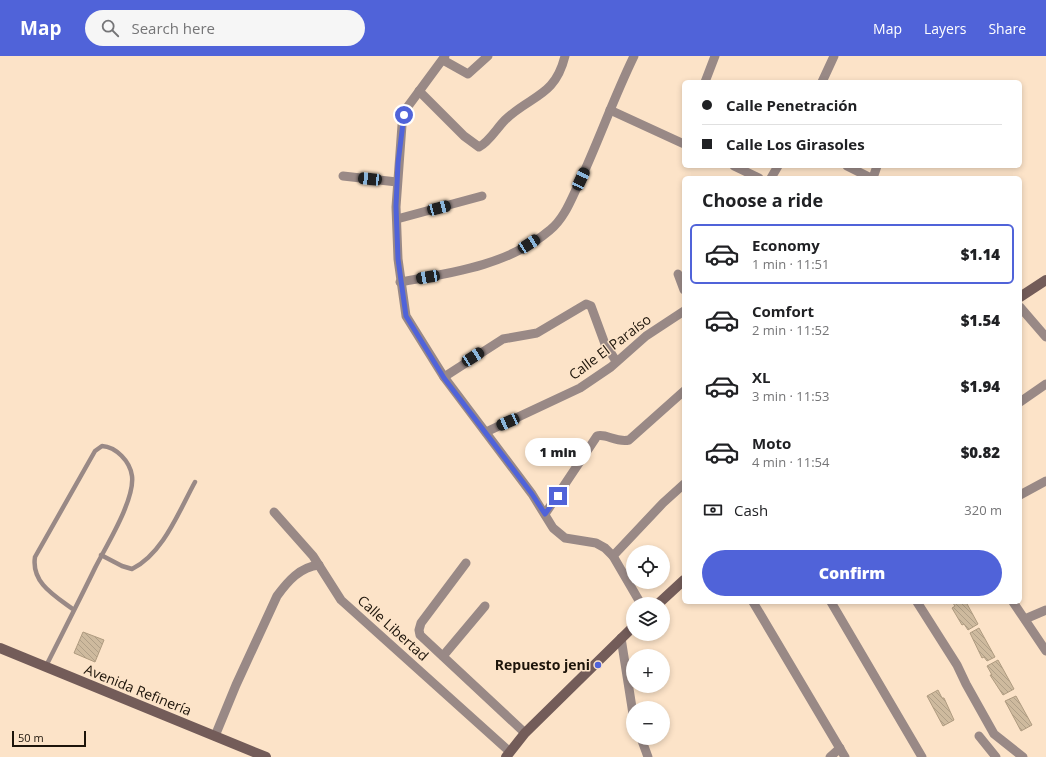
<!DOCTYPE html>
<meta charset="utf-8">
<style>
:root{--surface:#fff;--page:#f6f6f6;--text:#202124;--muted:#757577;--line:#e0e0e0;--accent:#5063d9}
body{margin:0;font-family:"Open Sans",sans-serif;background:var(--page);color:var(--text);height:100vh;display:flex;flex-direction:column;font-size:15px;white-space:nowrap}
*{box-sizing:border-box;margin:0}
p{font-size:13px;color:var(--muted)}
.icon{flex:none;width:22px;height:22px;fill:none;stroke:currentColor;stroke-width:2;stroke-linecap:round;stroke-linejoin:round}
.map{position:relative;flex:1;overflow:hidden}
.sheet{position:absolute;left:682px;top:120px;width:340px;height:428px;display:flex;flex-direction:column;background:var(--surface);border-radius:6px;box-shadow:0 2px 6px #0003}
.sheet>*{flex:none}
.top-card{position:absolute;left:682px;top:24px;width:340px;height:88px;border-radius:6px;box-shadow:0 2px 6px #0003;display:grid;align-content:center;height:88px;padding:0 20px;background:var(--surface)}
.fabs{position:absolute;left:626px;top:489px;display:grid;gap:8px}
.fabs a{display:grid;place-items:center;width:44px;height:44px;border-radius:50%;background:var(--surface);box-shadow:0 2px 6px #0003;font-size:20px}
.scale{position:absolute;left:12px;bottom:10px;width:74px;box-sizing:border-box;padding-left:4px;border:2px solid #1d140a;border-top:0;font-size:11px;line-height:14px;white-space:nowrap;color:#1d140a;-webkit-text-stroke:3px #fce3c8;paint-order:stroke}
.end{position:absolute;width:18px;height:18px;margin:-9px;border:5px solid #5063d9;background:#fff;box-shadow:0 0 0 2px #fff}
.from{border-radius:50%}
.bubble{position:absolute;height:28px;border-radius:14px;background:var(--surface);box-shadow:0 2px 6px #0003;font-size:13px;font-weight:800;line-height:28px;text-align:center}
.car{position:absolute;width:12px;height:24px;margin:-12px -6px;border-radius:5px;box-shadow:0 0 3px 1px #0007;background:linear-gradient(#222 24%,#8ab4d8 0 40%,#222 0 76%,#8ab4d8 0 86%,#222 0)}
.top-card b{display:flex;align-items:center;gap:14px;height:38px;font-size:15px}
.top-card b+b{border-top:1px solid var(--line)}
.top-card i{width:10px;height:10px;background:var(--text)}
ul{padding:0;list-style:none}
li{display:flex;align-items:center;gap:12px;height:60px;margin:0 8px 6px;padding:0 12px;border:2px solid transparent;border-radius:6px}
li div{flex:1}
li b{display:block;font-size:15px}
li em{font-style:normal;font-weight:800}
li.selected{border-color:var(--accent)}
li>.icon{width:36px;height:36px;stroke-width:1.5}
h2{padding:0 20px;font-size:18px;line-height:48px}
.pay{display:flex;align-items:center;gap:10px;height:44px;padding:0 20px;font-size:15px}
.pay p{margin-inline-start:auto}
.action{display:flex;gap:8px;margin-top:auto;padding:8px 20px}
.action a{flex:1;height:46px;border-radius:24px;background:var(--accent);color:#fff;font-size:16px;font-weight:800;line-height:46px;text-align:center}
header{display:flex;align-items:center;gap:24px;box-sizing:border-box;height:56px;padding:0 20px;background:var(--accent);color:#fff}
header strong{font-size:19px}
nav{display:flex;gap:22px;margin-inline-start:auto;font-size:14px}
.search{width:280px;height:36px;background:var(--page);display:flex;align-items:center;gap:10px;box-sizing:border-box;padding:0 14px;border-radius:22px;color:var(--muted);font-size:15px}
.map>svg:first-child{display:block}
.building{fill:url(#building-back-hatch);stroke:#af9b80}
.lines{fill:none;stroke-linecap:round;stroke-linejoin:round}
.lane{stroke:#998986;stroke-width:4.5}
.street{stroke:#998986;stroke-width:9}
.secondary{stroke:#735c59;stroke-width:10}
.route{stroke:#5063d9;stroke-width:5}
.poi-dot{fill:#5063d9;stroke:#fce3c8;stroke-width:1.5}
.labels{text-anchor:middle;stroke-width:3;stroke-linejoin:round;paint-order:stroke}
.street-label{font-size:14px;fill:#1d140a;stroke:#fce3c8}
.poi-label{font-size:14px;font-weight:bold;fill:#1d140a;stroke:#fce3c8;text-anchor:end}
</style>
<header>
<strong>Map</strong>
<div class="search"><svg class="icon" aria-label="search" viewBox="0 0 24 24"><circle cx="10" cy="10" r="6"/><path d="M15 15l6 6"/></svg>Search here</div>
<nav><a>Map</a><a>Layers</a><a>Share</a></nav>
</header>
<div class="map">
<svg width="1046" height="701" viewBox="0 0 1046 701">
<defs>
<pattern id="building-back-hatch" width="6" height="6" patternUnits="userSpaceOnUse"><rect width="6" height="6" fill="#ceba9e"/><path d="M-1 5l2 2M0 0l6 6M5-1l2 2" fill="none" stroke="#b09f87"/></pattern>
</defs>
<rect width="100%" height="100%" fill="#fce3c8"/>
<g class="building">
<path d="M952 546H966L978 568 968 574 964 568 962 569 952 552 955 550Z"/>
<path d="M979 572 995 601 987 605 984 601 982 602 970 577Z"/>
<path d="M83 576 104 584 95 606 74 597Z"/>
<path d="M998 604 1014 633 1003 639 990 619H992L987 610Z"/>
<path d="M938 634 942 642H944L954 664 943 670 927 640Z"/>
<path d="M1016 640 1032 669 1021 675 1005 645Z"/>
</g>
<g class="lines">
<g class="lane">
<path d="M101 499 122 510 132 513C163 498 179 455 195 426"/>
<path d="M46 610C62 578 79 545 95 512 106 490 135 444 132 420 130 405 116 391 102 390L95 395 35 501C31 527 55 540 74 554"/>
</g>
<g class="street">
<path d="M445 0 406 53 402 69 396 151 398 203 406 260 444 321 532 438 553 472 565 482 596 487 605 492 613 500 641 548"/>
<path d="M443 4 468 18 488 0"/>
<path d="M705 26 715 0"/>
<path d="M822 26 834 0"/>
<path d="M419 35 464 80 479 91C489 86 497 72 505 64 531 39 555 41 565 0"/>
<path d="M610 54 684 88"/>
<path d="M734 110 759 122"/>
<path d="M847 110 871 122"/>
<path d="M343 120 397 126"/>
<path d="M771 122 778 110"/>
<path d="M873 122 877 110"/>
<path d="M397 163 482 140"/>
<path d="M678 218 684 234"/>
<path d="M400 226C452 217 509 209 550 174 565 162 572 141 580 125 599 84 614 41 634 0"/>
<path d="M1020 251 1046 281"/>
<path d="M444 321 503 283 537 277 586 248 591 250 605 288 616 305"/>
<path d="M1020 346 1046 328"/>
<path d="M486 376 580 332 611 311 646 280 684 255"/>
<path d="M1020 439 1046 425"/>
<path d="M274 456 313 500 341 544 510 696"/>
<path d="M545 458 597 380C606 377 616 387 629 384L684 335"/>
<path d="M613 500 663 447 684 428"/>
<path d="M466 507 421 567 419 574 420 579 525 677"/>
<path d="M753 546 845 701"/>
<path d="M831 546 922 701"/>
<path d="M917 546 957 609 966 628 994 678 1023 701"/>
<path d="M1013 546 1046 595"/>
<path d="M1025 563 1046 554"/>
<path d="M621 582 633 658"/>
<path d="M443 600 485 550"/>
<path d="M215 680 236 629 277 540C288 525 300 511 319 509"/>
<path d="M979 680 996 701"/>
<path d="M641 682 648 701"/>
<path d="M830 701 840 692"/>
</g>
<g class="secondary">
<path d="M1020 241 1046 224"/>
<path d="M658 548 684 524"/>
<path d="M0 592 266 701"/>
<path d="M506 701 525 677 633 571"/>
</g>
</g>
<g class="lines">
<path class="route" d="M404 59 398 107 396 150 398 203 406 260 444 322 532 438 545 458 558 440"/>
</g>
<circle class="poi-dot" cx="598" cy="609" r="4"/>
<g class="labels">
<g class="street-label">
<text transform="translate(610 291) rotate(-37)" y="5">Calle El Paraíso</text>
<text transform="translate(393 572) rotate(42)" y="5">Calle Libertad</text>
<text transform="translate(138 634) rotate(22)" y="5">Avenida Refinería</text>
</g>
<g class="poi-label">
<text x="590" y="614">Repuesto jeni</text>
</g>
</g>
</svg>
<div class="fabs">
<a><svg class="icon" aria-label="locate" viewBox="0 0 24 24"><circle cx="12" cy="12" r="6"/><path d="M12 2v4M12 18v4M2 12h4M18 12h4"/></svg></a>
<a><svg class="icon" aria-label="layers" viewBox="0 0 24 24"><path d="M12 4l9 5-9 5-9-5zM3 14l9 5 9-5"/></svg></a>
<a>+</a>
<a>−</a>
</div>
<div class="scale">50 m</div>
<i class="end from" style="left:404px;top:59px"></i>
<i class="end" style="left:558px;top:440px"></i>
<div class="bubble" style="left:525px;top:382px;width:66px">1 min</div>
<i class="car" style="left:370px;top:123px;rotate:276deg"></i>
<i class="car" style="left:581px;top:123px;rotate:25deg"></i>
<i class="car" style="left:439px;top:152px;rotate:75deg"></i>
<i class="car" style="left:529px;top:188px;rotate:57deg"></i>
<i class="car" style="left:428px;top:221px;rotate:260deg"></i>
<i class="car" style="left:473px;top:301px;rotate:57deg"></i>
<i class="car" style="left:508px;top:366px;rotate:246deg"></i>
<div class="top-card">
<b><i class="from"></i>Calle Penetración</b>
<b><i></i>Calle Los Girasoles</b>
</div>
<section class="sheet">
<h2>Choose a ride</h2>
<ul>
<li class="selected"><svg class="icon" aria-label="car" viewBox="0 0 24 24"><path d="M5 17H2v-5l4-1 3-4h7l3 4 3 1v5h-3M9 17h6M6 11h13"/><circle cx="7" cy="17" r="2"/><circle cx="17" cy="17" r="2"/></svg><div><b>Economy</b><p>1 min · 11:51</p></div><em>$1.14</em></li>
<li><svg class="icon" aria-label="car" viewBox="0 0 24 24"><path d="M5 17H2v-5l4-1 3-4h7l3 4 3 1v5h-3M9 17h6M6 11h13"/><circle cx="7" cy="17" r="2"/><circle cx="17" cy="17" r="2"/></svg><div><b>Comfort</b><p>2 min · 11:52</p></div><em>$1.54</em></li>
<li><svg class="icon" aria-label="car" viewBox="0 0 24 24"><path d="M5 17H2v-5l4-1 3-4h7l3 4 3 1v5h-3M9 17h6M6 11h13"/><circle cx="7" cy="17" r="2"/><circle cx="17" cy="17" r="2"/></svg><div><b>XL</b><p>3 min · 11:53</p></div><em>$1.94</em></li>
<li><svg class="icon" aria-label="car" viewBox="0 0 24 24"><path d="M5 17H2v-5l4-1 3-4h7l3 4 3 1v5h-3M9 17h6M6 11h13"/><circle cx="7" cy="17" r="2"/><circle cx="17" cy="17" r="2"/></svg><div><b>Moto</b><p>4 min · 11:54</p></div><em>$0.82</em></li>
</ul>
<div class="pay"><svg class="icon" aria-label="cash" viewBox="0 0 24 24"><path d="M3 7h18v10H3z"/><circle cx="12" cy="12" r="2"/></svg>Cash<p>320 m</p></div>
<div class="action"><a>Confirm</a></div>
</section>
</div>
